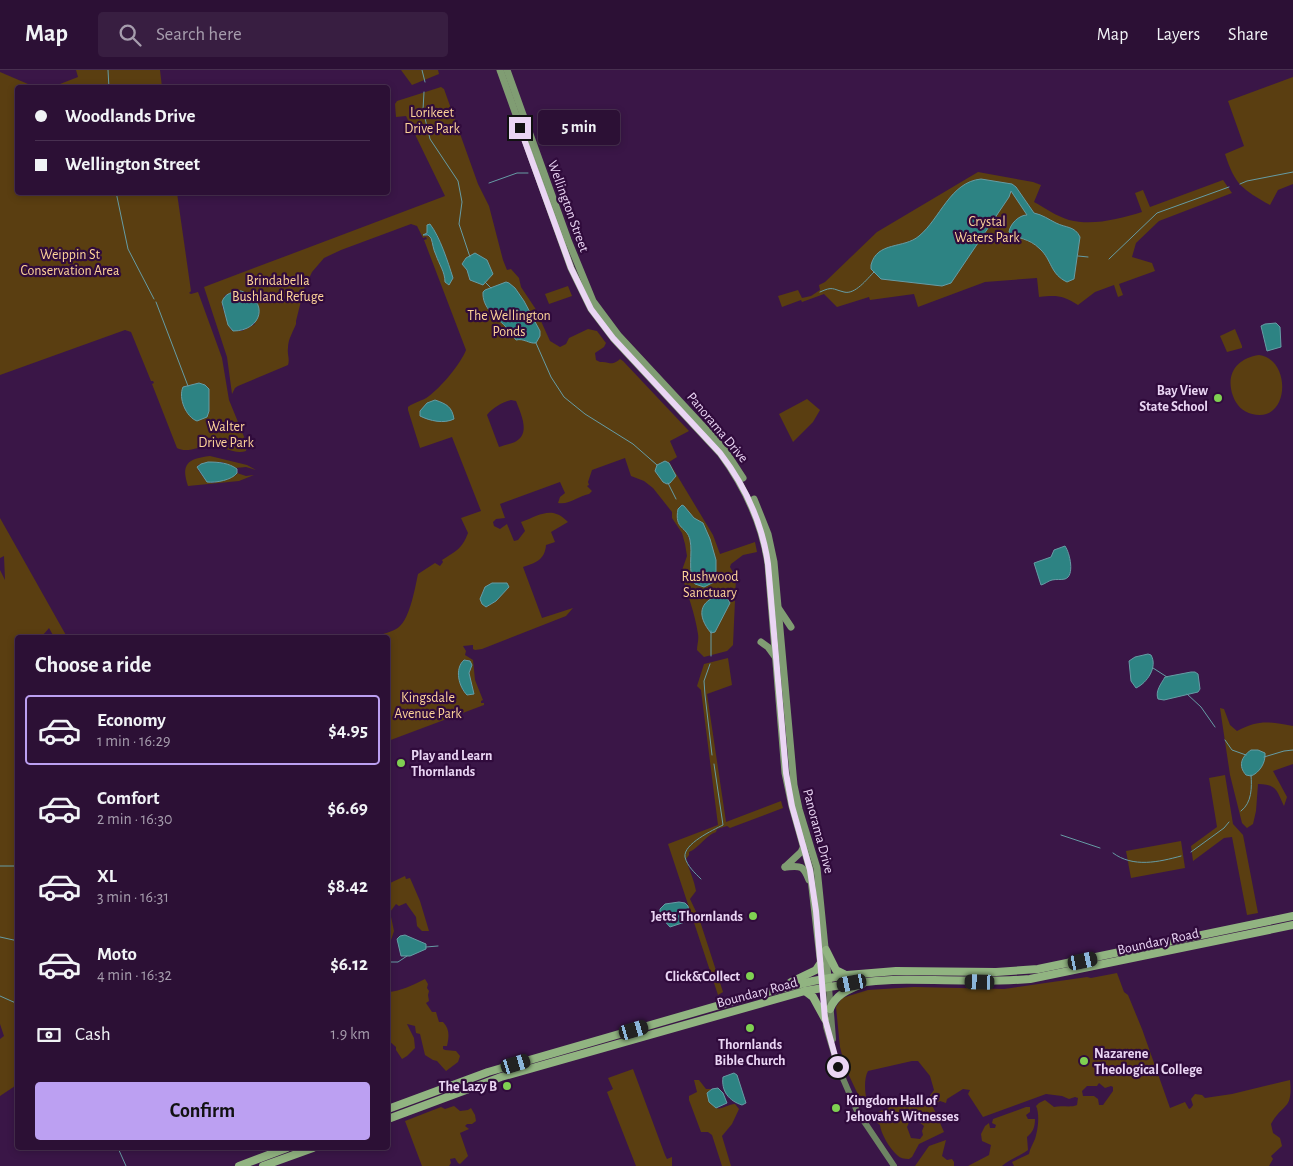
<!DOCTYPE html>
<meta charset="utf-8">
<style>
:root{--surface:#2c1035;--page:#381e41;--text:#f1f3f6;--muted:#a69dad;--line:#483050;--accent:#bca0f2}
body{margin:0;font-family:"Alegreya Sans",sans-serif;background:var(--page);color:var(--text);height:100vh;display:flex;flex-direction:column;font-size:19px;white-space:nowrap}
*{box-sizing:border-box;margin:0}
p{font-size:16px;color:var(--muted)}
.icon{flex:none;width:28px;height:28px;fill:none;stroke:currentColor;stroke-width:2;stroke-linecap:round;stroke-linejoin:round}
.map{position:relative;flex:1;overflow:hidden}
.panel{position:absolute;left:15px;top:565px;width:375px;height:515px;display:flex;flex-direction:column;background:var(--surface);border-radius:5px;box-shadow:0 2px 8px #0003,0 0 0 1px var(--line)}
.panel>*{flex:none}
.top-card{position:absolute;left:15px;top:15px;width:375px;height:110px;border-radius:5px;box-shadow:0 2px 8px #0003,0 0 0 1px var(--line);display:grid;align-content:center;height:110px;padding:0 20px;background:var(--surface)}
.end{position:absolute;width:22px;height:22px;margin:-11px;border:6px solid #ead5f4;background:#111;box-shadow:0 0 0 2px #111}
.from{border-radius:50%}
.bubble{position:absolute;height:35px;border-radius:5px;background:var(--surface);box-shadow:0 2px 8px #0003,0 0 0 1px var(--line);font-size:16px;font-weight:700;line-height:35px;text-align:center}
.car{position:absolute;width:15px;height:30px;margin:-15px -8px;border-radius:6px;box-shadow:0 0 4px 1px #0007;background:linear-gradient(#222 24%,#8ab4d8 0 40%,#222 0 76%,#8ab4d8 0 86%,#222 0)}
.top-card b{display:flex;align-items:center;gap:18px;height:48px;font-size:19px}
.top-card b+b{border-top:1px solid var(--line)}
.top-card i{width:12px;height:12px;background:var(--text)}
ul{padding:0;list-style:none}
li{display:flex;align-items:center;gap:15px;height:70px;margin:0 10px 8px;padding:0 10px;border:2px solid transparent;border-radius:5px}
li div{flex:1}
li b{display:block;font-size:19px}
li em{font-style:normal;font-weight:700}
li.active{border-color:var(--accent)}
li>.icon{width:45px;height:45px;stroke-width:1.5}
h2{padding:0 20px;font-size:22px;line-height:60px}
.pay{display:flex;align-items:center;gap:12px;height:55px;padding:0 20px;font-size:19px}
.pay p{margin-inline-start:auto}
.action{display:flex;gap:10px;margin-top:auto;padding:10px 20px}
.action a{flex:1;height:58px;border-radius:5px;background:var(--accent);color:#111;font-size:20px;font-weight:700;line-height:58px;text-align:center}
header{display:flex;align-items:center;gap:30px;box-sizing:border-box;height:70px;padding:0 25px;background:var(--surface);border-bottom:1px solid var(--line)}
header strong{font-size:24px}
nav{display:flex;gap:28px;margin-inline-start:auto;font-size:18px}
.search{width:350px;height:45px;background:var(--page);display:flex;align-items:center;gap:12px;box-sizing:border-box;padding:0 18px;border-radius:5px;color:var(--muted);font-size:19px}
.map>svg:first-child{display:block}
.green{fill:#5a3e11;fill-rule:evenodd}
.water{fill:#2d8383;stroke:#669ca5}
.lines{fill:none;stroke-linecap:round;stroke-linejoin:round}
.stream{stroke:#669ca5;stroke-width:1}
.secondary{stroke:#6e8463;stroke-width:6}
.primary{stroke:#809d73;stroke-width:7}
.highway{stroke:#91b481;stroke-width:8}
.route{stroke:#ead5f4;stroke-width:6}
.poi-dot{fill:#7fd052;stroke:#300b3c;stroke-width:2}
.labels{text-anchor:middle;stroke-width:4.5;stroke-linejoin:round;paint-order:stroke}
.park-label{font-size:14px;fill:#fed499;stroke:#300b3c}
.street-label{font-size:14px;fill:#ead5f4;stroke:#300b3c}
.poi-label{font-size:14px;font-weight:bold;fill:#ead5f4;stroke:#300b3c;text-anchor:end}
</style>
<header>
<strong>Map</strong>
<div class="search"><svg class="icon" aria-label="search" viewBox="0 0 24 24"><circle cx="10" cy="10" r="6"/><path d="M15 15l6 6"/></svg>Search here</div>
<nav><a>Map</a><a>Layers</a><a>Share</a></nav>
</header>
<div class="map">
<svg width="1293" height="1096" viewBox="0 0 1293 1096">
<rect width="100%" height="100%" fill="#3a1647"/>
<g class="green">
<path d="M76 0H160L162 17H41L60 14 78 7Z"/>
<path d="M401 0H438L439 4 412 15Z"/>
<path d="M0 2 35 17 18 18V122L177 123 191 221 189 223 191 224 198 222 222 288 229 330 247 374 246 381C235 385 223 376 212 376 200 375 188 384 177 378L152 314 154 313 153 311H151L131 262 125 260 0 305ZM199 313 209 319V341L183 317Z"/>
<path d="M1293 7V114L1278 120 1270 135C1242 119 1235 115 1225 84L1244 76 1228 31Z"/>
<path d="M441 17 444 19 478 114 489 136 503 190 507 200 511 199 519 208 521 217 535 238 550 271 560 277 566 274 569 268 588 259 597 261 606 273 604 277 595 283 596 290 600 292C610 291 611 297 620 289L623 291 689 361 670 371 677 387 669 392 713 465 720 484 755 472 757 482 743 485 731 494 730 497 736 508 733 575 727 581 704 587 697 580C697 575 699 570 698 564 695 543 687 523 681 503L687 486 685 474 682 463 672 448V442L653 418 644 411 631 406 625 388 592 400 588 412 589 415 587 416 592 421 589 424C578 426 570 435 558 433L560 427 565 423 560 412 500 434 505 448 496 449 493 452 494 456 500 459 507 454 514 471 518 470 525 461 521 452C540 445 552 435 568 452L551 462 555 472 546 475C545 490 535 493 523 497L542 548 573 538 566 546 482 579 475 580 473 579V575L463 576 466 581 465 585 473 590 475 610 483 630 481 631V633H484V635L388 671V568L374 567C382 564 393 562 399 557 410 548 415 518 418 504L435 493 440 496 443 492 442 490C456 481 462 479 468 463L461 448 481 441 452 367 420 378 408 340V337C414 332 423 331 429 326 441 317 460 295 466 280L424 170 427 169 426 167 423 168 417 156 411 154 341 180 324 188 312 202 304 219 296 251V254C293 262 288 269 288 278 287 284 290 289 288 295L238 316 235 318 232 324 227 287 204 217 445 126 406 46 396 47 395 34 397 31ZM427 163 438 167 453 208 451 210H445V207C442 198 437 188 434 178 433 175 433 169 430 167 429 166 424 165 423 165ZM235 222 255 254 242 261 231 260 222 236 225 225ZM511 330 516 331C521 344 531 364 515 372 510 374 504 375 499 377L487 345C492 338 503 332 511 330ZM492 513 497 514 503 522 496 531 486 537 482 524 485 517ZM464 590H469L472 595 469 603 474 624 463 621C460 610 455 599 464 590Z"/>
<path d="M978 102 1033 112 1041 115 1034 132C1045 138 1056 146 1069 150 1093 156 1119 149 1142 142L1135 123 1143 120 1150 137 1223 110 1232 123 1159 151 1136 173 1132 187 1152 193 1155 201 1119 214 1123 225 1118 227 1114 215 1095 222 1078 235C1063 225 1056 225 1039 227L1037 208 985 212 918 237 914 224 870 230 869 227 837 237 824 224 802 232 801 230 782 237 778 226 798 220 802 228 811 226 820 220 819 215 825 212 877 162Z"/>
<path d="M568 216 572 226 549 234 545 224Z"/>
<path d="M1235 259 1242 276V278L1227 282 1220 266Z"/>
<path d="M1259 285C1292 289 1290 354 1252 344 1243 342 1236 335 1233 326 1225 304 1237 288 1259 285Z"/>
<path d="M807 329 820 340 813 352 793 372 779 344Z"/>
<path d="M210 386 247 395 256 400 246 397 235 398 222 392H208L198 395V400L207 412 213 413 236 405 237 403 246 406 254 405 239 411 188 416C181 394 187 389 210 386Z"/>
<path d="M0 448 67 567H54L49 558 43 565 45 567 18 568V1014L0 1026V969L4 966 0 954V500L5 510 4 486 0 488Z"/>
<path d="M728 588 732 615 707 624 726 752 781 731 783 738 730 758 727 756 717 759 716 762C705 766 699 778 689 782V785L686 789C689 800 694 809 696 821L690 829 699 848 723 922 718 925 668 774 718 755 701 620 697 616 704 594Z"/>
<path d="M1220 638 1224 639 1230 655 1237 661C1260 649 1269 652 1293 656V694L1273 701 1287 727 1284 736C1277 721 1277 714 1258 714L1256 741 1253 754 1247 758 1242 753 1230 705Z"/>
<path d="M1225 705 1233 754 1243 765 1258 843 1247 845 1232 767 1224 768 1193 791 1191 776 1217 757 1209 708Z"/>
<path d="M1181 771 1185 798 1131 808 1126 781Z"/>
<path d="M405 806 406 809 410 808 420 831 429 861H422L417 856 416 847 406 833 399 836 396 834 390 842 394 861 388 879V814Z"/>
<path d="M1117 903 1124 922 1128 925 1142 959 1170 1038 1185 1032 1189 1039 1191 1038 1193 1035 1191 1029 1195 1024 1202 1025 1205 1028 1232 1024 1290 1010C1293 1041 1283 1032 1271 1054L1273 1063 1280 1068 1282 1076 1271 1086 1273 1089 1269 1096H1014L1012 1092 1029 1084C1030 1078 1033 1074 1035 1069 1038 1060 1040 1044 1036 1036L1039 1033 1045 1030 1054 1037C1062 1035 1070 1038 1077 1035L1078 1028 1075 1027 1069 1029 1062 1026 1046 1024 983 1047 968 1024 970 1020 963 1019 947 1029 946 1033 940 1031 934 1034 933 1037 944 1062 919 1074 912 1087 909 1089C904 1089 900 1088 897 1085 890 1079 881 1064 880 1055L870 1047C887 1035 910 1031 929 1027L934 1020 930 1006 918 991H912L868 1001C863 1010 865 1028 869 1037L868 1040 862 1033 845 997 840 977 836 937 842 928 868 920 914 917 1004 919 1087 907 1091 908ZM1099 1013 1105 1018 1111 1016 1113 1017V1021L1103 1035H1099L1098 1029 1094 1026H1083L1082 1021 1087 1016H1097ZM912 1046 924 1056 922 1061 923 1065 920 1069 911 1068 907 1057Z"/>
<path d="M425 909 428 914 427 918 429 921 428 925 429 931 426 933 432 942H436L439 952H443C450 959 449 967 447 976H443V979L445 980 456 981 460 986 458 992 446 1001 437 991 433 990 425 985 420 964 416 963 415 956 407 954 414 968 415 978 407 986 402 989 396 980V977L388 970V922C401 921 413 915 425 909Z"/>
<path d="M633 999 665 1085 667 1089 672 1087V1096H636L607 1022 613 1019 608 1008Z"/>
<path d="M694 1010H699L706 1019H712L707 1023 716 1038C722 1040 728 1034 735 1034L739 1039 732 1054 722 1066 731 1096H722L712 1065 708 1062H701L689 1030V1026L697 1022Z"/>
<path d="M454 1036 460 1041 468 1040 471 1038 475 1045 476 1051 472 1054H467L465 1056 469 1059 460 1063 468 1086 460 1094 458 1093 455 1088 450 1089 451 1093 449 1096H422L405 1051 441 1037 445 1039Z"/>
<path d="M1026 1037H1030V1042L1026 1045 1028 1049H1035C1035 1057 1033 1062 1027 1067L1028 1080C1020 1086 1010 1089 1002 1096H968L989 1085 991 1075 982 1071 981 1064 985 1056 989 1053 990 1058H995L996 1055 992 1053 993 1049Z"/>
<path d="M946 1070 942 1086 947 1090 952 1089 954 1092V1096H915L929 1076Z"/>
</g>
<g class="water">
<path d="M981 109 1012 114 1016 117 1034 143C1043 145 1048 149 1056 153 1066 158 1075 156 1080 167L1074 209 1067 212C1050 204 1052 190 1040 179 1028 167 1018 170 1009 162 1010 154 1019 145 1027 145L1011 121 1009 127 951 213 942 216 881 209 871 199V195C877 171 904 179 919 166 940 149 950 112 981 109Z"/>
<path d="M430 154C440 167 448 192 453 208L449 215 445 212C445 202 439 194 436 185 433 179 433 174 431 168L428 165H423L427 163V155Z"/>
<path d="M475 183 487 190 493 204 483 215 470 210 467 200 462 194 466 188Z"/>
<path d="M506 212 509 213 515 218 524 231 540 261V266L536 273C529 274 524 268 516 270 512 265 509 260 505 256 496 247 482 238 483 222L485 220Z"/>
<path d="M241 221C270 231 262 261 233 261L228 255 222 232C225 223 232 222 241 221Z"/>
<path d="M1276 253 1280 257 1281 277 1267 281 1261 256 1265 254Z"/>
<path d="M199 313 205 315 209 319V341L207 347 197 351C186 347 178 328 183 317Z"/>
<path d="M435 330C447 334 452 337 454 349 444 354 430 351 420 346V341L427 333Z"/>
<path d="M665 391 669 393 676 406 670 413 667 414 663 412 655 401 657 395Z"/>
<path d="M208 392C219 392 229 393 237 399V403C232 410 216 413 207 412L197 397 201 394Z"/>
<path d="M682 435 684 436 694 448 703 453 710 469 716 490V508L714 512 704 517 695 514C687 503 693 483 690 470 687 456 674 460 678 439Z"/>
<path d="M1065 476C1070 483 1075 506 1065 509 1061 510 1056 509 1052 510 1048 511 1045 514 1041 515L1034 493 1051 487 1054 480Z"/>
<path d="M492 513H507L509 517 496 531 486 537 482 534 480 529 485 517Z"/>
<path d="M721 525 726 526 730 533 715 562 711 563C697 546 698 531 721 525Z"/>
<path d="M1148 584 1151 585C1158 597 1147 613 1136 618L1131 611 1129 591 1135 587Z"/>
<path d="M464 590 470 591 472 595 469 603 474 624 467 625C459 617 454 599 464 590Z"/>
<path d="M1191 602H1195L1198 604 1200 619 1198 622 1164 630 1158 629C1155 621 1161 614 1165 607Z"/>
<path d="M1251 680H1258L1265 683C1266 693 1259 703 1251 706L1246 705C1238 696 1241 687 1251 680Z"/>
<path d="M679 832 685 833 688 836 690 847 685 852 670 857 660 846V839L665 834Z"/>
<path d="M405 865 426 874V879L410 886H401L397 869 400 866Z"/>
<path d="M734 1003 737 1005 746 1033 742 1035C729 1031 721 1021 723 1007Z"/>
<path d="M718 1018 723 1023 727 1033 716 1038 709 1032 707 1023 712 1019Z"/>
</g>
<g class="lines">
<g class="stream">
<path d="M108 0 109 18"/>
<path d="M422 0 425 12"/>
<path d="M424 22 423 40 430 69 458 111 462 132 459 154 470 187"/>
<path d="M489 113 517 103H528"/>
<path d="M1240 114 1247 111 1293 102"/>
<path d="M116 122 128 179 154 229"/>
<path d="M1078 186 1088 187"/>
<path d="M1109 189 1157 143 1229 117"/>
<path d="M485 212 491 218"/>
<path d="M820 222C833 216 832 219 844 222 855 225 867 209 874 202"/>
<path d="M156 232 188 316"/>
<path d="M536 273 551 307 564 327 585 344 633 374 657 395"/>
<path d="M668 413 676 429"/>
<path d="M711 586V561"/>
<path d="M710 594 704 611 705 625 712 685"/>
<path d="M1153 598 1167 607"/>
<path d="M1187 624 1201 637 1215 657"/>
<path d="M1225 670 1232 680 1246 685"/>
<path d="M1264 687 1284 681 1293 680"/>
<path d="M1241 741C1252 733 1252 717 1251 705"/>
<path d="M1061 765 1100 778"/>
<path d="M1191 782 1224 758 1229 752"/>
<path d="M1113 783C1133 798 1159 792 1181 786"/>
<path d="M0 796H18"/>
<path d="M701 809C695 803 687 796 685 787 683 774 713 760 723 755L714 694"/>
<path d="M0 867 18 871"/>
<path d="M426 877 438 876"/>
<path d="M388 892H398L407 886"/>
<path d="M0 926 18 934"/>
<path d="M118 1078 126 1096"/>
</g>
<g class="secondary">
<path d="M829 917 833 969"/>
<path d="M823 918 826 957 838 997 857 1041 894 1096"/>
</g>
<g class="primary">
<path d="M500 0 571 198 591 239 613 268 720 383C745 417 762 452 768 494L785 703 792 736 810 800 823 914"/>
<path d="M507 0 568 170 593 231 619 266 724 379 743 408"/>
<path d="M754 429 768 464 774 492 794 715 799 739 817 798 829 917"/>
<path d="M779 539 791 557"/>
<path d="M761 572 768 577 776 588"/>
<path d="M785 797C800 796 803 794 809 810"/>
<path d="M785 797 801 782 804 776"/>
</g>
<g class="highway">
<path d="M826 880 836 900 846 905"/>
<path d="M791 912 816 900 820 894"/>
<path d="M805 921 813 927 825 949"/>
<path d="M830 939C836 924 848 920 862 914"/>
<path d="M388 1039 488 1002 751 926 813 911 847 905 896 901 996 902 1038 899 1293 846"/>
<path d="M388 1049 501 1007 805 921C834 916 863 911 892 910 938 909 984 913 1030 909L1293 855"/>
<path d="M239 1096 287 1078"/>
<path d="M263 1096 313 1078"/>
</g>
</g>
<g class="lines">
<path class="route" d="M520 58 571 198 591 239 613 268 720 383C746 417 762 452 768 494L786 703 792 736 810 800 816 841 825 949 838 997"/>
</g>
<g class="poi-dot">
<circle cx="1218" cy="328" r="5"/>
<circle cx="401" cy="693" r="5"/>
<circle cx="753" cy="846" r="5"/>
<circle cx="750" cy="906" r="5"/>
<circle cx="750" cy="958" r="5"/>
<circle cx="1084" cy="991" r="5"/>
<circle cx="507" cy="1016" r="5"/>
<circle cx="836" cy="1038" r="5"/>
</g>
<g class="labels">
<g class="park-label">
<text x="432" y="47">Lorikeet<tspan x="432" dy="16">Drive Park</tspan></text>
<text x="987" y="156">Crystal<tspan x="987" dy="16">Waters Park</tspan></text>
<text x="70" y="189">Weippin St<tspan x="70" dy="16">Conservation Area</tspan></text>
<text x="278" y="215">Brindabella<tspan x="278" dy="16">Bushland Refuge</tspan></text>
<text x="509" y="250">The Wellington<tspan x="509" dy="16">Ponds</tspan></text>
<text x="226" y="361">Walter<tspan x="226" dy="16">Drive Park</tspan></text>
<text x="710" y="511">Rushwood<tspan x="710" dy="16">Sanctuary</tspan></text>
<text x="428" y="632">Kingsdale<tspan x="428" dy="16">Avenue Park</tspan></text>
</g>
<g class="street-label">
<text transform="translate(569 136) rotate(70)" y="5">Wellington Street</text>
<text transform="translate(718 357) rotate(50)" y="5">Panorama Drive</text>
<text transform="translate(819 761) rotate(75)" y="5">Panorama Drive</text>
<text transform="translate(1158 871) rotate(-12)" y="5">Boundary Road</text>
<text transform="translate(757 922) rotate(-15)" y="5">Boundary Road</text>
</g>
<g class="poi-label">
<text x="1208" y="325">Bay View<tspan x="1208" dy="16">State School</tspan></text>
<text x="411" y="690" text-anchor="start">Play and Learn<tspan x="411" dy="16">Thornlands</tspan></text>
<text x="743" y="851">Jetts Thornlands</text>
<text x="740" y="911">Click&amp;Collect</text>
<text x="750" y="979" text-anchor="middle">Thornlands<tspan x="750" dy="16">Bible Church</tspan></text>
<text x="1094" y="988" text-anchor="start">Nazarene<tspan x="1094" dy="16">Theological College</tspan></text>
<text x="497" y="1021">The Lazy B</text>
<text x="846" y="1035" text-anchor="start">Kingdom Hall of<tspan x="846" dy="16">Jehovah's Witnesses</tspan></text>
</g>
</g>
</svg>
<i class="end from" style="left:838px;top:997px"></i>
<i class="end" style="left:520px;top:58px"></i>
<div class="bubble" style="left:538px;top:40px;width:82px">5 min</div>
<i class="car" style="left:1083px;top:891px;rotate:78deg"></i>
<i class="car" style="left:980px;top:912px;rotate:272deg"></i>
<i class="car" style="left:852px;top:913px;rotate:259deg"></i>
<i class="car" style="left:634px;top:960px;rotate:74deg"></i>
<i class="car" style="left:516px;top:994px;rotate:73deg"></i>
<div class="top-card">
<b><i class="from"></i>Woodlands Drive</b>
<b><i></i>Wellington Street</b>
</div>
<section class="panel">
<h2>Choose a ride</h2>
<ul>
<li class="active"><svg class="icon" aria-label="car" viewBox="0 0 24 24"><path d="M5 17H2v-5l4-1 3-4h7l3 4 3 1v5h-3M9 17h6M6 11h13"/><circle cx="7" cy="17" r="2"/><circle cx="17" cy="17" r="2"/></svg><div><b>Economy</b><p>1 min · 16:29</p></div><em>$4.95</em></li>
<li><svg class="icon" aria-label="car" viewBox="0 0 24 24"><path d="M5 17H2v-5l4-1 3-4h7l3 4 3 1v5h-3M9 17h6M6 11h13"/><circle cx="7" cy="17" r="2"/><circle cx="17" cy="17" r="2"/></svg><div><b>Comfort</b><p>2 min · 16:30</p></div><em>$6.69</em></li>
<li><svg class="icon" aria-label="car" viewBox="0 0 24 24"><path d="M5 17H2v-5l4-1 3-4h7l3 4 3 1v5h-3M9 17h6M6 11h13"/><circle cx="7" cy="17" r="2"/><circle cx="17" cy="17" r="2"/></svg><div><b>XL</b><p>3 min · 16:31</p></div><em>$8.42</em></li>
<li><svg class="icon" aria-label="car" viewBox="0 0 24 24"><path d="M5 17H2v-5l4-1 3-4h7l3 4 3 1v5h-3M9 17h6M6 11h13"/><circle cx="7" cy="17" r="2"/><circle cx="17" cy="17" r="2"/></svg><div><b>Moto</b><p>4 min · 16:32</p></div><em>$6.12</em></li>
</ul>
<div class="pay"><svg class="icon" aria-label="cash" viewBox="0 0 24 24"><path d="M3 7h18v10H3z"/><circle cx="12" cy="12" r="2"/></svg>Cash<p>1.9 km</p></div>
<div class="action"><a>Confirm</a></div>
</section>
</div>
